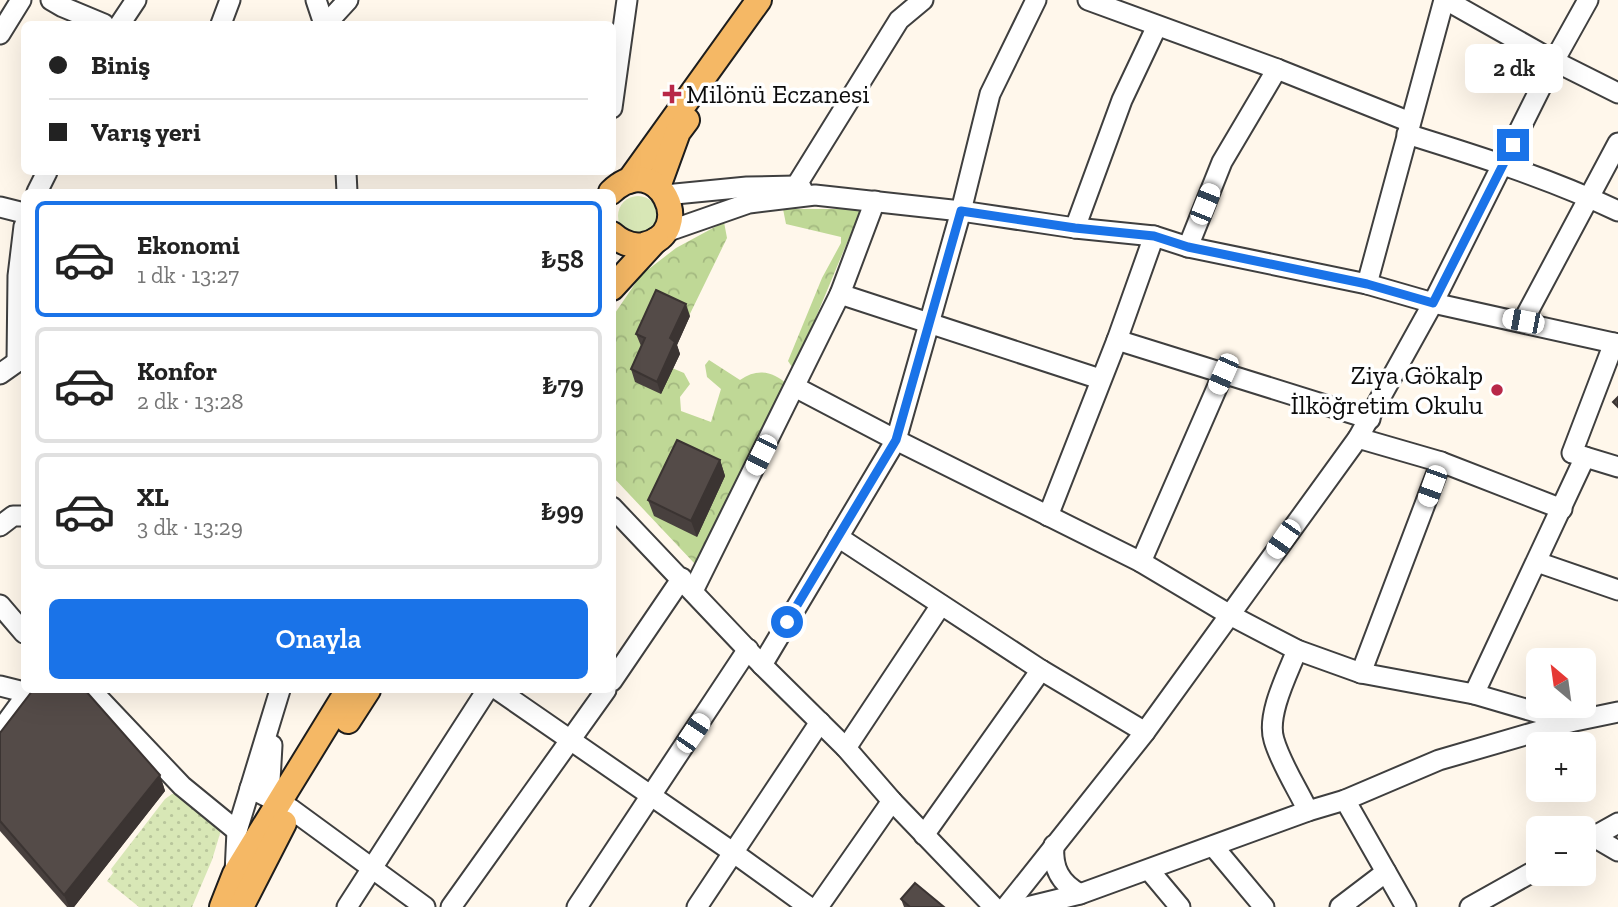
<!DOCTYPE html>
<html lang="tr">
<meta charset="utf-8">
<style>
:root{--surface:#fff;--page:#f2f2f2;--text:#222;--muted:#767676;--line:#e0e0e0;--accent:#1a73e8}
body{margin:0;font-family:"Zilla Slab",serif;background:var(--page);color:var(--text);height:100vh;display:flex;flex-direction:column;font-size:26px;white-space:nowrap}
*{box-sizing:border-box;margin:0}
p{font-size:23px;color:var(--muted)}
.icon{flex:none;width:38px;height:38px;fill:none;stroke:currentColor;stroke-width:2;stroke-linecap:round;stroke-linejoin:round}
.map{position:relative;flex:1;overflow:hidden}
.side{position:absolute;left:21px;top:189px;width:595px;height:504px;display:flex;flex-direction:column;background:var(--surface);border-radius:10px;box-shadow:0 7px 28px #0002}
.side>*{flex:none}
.hud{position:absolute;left:21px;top:21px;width:595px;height:154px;border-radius:10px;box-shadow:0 7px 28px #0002;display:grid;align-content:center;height:154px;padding:0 28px;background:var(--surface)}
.needle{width:46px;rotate:331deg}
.controls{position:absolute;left:1526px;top:648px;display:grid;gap:14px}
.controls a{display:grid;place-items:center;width:70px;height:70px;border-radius:10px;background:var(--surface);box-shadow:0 7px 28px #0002;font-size:35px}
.end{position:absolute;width:32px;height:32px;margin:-16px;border:9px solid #1a73e8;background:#fff;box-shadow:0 0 0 4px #fff}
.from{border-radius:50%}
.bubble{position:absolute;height:49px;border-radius:10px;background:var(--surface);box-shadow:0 7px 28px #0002;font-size:23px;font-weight:600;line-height:49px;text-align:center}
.car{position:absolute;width:21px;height:42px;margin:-21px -10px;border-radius:9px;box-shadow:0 0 5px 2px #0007;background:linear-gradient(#fff 24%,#345 0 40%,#fff 0 76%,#345 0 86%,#fff 0)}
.hud b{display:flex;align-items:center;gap:24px;height:66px;font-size:26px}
.hud b+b{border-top:2px solid var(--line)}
.hud i{width:18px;height:18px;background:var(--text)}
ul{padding:12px 0 0;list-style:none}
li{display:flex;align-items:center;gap:21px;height:116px;margin:0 14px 10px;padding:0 14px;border:4px solid var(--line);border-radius:10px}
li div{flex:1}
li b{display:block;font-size:26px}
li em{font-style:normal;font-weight:600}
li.active{border-color:var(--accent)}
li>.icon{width:63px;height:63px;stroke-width:1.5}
.cta{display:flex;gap:14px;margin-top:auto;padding:14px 28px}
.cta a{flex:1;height:80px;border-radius:10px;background:var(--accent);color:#fff;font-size:28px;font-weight:600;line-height:80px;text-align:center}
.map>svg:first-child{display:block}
.grass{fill:#d8e7b6}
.forest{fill:url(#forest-crowns)}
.park{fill:url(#park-dots)}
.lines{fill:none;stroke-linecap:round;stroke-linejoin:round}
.minor-casing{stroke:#3f3f3f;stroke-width:23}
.major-casing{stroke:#1d1d1d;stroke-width:28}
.minor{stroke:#fff;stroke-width:19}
.major{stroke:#f5b865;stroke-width:24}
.wall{fill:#48403e}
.shaded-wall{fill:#3b3432}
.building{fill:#544b48;stroke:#3b3432;stroke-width:2}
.route{stroke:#1a73e8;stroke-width:9}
.poi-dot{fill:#b82848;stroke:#fff;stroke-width:2.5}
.labels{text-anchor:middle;stroke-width:7;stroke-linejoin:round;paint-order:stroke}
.poi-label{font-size:26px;fill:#0c0c0c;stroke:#fff;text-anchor:start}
</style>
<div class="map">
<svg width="1618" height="907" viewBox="0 0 1618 907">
<defs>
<pattern id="forest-crowns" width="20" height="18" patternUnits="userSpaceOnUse" patternTransform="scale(1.75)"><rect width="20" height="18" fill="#bfd896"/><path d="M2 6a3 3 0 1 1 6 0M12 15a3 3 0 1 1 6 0" fill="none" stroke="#a3b880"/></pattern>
<pattern id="park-dots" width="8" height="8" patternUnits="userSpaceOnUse" patternTransform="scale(1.75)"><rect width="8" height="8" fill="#d8e7b6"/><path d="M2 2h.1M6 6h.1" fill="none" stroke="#b8c59b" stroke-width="1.8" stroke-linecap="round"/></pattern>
</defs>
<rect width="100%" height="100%" fill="#fff7eb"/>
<circle class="grass" cx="638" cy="216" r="20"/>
<g class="forest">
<path d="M783 209H861L794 370 788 361 822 278 841 243V237L786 224Z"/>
<path d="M724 222 727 238 665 365 684 373 690 384 680 397 681 411 711 422 721 389 707 377 705 365 709 360 740 380C757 368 773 371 788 385L695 564 613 477V316L641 275 676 248Z"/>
</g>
<path class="park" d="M172 794H176L222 827 212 860 192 907H139L107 881 113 873 111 869 165 799Z"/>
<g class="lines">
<defs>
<g id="minor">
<path d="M51 0 63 7 104 24"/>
<path d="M316 0 324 24"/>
<path d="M1088 0 1277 69 1410 122"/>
<path d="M1446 0 1554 61 1618 93"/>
<path d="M120 24 136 0"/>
<path d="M221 24 230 0"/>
<path d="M326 24 348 0"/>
<path d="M0 34 21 0"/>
<path d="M612 108 627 0"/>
<path d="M1407 134C1478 156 1551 179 1618 211"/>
<path d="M346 172 347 192"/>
<path d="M796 186 899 20 923 0"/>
<path d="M37 192 47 172"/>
<path d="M665 195 747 187 796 186 802 189"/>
<path d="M0 207 24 213"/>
<path d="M1075 228 1122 100 1157 26"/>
<path d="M663 233 749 203 815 195 961 211 1075 228 1154 236 1188 247 1367 284 1433 303 1618 344"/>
<path d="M1188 247 1222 162 1277 69"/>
<path d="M1367 284 1444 0"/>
<path d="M840 294 1100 379"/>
<path d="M1523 321 1618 143"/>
<path d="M1117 340 1370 419"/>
<path d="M1614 343 1572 453 1618 467"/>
<path d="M17 362 18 276 24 226"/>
<path d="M0 374 17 362 24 360"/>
<path d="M795 387 896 440 1141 562 1230 615 1297 650 1361 673 1474 694 1570 722"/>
<path d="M1358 438 1441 462 1562 509"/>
<path d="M612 507 762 665 846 748 892 801 994 907"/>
<path d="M1048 516 1117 340 1154 236"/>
<path d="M0 526 13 516H24"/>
<path d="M838 537 1041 670 1145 732"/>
<path d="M1141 562 1223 374"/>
<path d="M1537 562 1618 590"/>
<path d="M693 591 840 294 875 201"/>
<path d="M0 605 24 633"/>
<path d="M1297 650C1288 673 1266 715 1274 740 1281 764 1297 788 1308 811"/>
<path d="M762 665 896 440 961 211 990 94 1036 0"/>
<path d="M1361 673 1441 462"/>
<path d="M612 681 682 578"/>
<path d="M0 686 28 693"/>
<path d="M91 690 182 786 237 831"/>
<path d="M498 690 734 853 809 907"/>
<path d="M1474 694 1585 457"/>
<path d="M0 731 30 690"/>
<path d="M846 748 941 605"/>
<path d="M270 781 272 745"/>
<path d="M250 788 291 809 425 907"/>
<path d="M1345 800 1406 907"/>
<path d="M924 835 1041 670"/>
<path d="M1594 837 1618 851"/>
<path d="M1584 842 1618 823"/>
<path d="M1054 845C1052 868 1060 883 1080 894"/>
<path d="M1213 846 1264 907"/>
<path d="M1149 870 1180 907"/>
<path d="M235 873 237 831 280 690"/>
<path d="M347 907 487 690"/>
<path d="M451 907 606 690"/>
<path d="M577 907 748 649"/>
<path d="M697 907 820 722"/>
<path d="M818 907 892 801"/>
<path d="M1006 907 1145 732 1358 438 1433 303 1554 61 1588 0"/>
<path d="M1027 907 1080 894 1308 811 1345 800 1439 760 1570 722 1618 712"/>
<path d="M1340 907 1386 872"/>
<path d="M1470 907 1538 869"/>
</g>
<g id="major">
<path d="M629 181 759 0"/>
<path d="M658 187 678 132 687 120"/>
<path d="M611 192C658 147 699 234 643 245 631 247 621 242 612 234"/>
<path d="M612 288 656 240"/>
<path d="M348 721 368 690"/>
<path d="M222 907 235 874 348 690"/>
<path d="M241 907 284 823"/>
</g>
</defs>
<use href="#minor" class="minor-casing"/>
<use href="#major" class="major-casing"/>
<use href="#minor" class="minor"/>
<use href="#major" class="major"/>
</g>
<g class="wall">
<path d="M690 316 677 345 680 354 661 394 635 382 631 369 641 346 636 334Z"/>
<path d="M720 460 725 476 697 537 654 516 648 500Z"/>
<path d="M0 733 160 775 165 791 74 907H67L0 831Z"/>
<path d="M901 899 944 907H904Z"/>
</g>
<g class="shaded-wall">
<path d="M686 304 690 316 677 345 680 354 661 394 657 382 670 338Z"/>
<path d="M720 460 725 476 697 537 691 521Z"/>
<path d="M160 775 165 791 74 907H69L64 895Z"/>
</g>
<g class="building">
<path d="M656 290 686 304 670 338 675 342 657 382 631 369 645 338 636 334Z"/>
<path d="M1618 397V407L1613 402Z"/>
<path d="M677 440 720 460 691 521 648 500Z"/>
<path d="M33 690H85L160 775 64 895 0 821V733Z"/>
<path d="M915 883 944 907H910L901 899Z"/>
</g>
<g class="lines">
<path class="route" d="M787 622 896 440 961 211 1075 228 1154 236 1188 247 1367 284 1433 303 1513 145"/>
</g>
<g class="poi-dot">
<path d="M668.5 83.5h7v7h7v7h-7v7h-7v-7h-7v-7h7z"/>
<circle cx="1497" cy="390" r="7"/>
</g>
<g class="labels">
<g class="poi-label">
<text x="686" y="103">Milönü Eczanesi</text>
<text x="1483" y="384" text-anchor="end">Ziya Gökalp<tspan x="1483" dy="30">İlköğretim Okulu</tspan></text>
</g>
</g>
</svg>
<div class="controls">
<a><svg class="needle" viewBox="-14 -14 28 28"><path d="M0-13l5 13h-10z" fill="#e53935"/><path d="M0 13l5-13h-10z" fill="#767676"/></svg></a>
<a>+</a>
<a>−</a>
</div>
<i class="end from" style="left:787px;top:622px"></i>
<i class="end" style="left:1513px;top:145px"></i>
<div class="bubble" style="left:1465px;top:44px;width:98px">2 dk</div>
<i class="car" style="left:1205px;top:204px;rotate:22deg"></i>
<i class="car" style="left:1523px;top:321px;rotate:281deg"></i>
<i class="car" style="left:1223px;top:374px;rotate:204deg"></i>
<i class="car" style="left:761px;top:455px;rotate:207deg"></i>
<i class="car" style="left:1432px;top:486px;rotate:200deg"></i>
<i class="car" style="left:1283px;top:539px;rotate:215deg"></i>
<i class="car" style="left:693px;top:733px;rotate:34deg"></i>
<div class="hud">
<b><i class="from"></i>Biniş</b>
<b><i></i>Varış yeri</b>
</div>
<section class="side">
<ul>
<li class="active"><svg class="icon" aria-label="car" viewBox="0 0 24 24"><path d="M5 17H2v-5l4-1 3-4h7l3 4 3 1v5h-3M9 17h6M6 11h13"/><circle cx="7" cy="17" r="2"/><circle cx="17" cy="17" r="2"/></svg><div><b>Ekonomi</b><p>1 dk · 13:27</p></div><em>₺58</em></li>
<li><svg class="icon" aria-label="car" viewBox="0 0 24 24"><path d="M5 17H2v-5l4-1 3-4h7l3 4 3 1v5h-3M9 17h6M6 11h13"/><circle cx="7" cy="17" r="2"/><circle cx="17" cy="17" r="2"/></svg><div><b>Konfor</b><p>2 dk · 13:28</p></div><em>₺79</em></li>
<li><svg class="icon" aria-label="car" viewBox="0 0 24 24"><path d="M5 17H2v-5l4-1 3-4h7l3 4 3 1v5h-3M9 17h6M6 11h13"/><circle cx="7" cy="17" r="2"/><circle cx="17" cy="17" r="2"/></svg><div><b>XL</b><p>3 dk · 13:29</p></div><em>₺99</em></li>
</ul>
<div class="cta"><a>Onayla</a></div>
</section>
</div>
